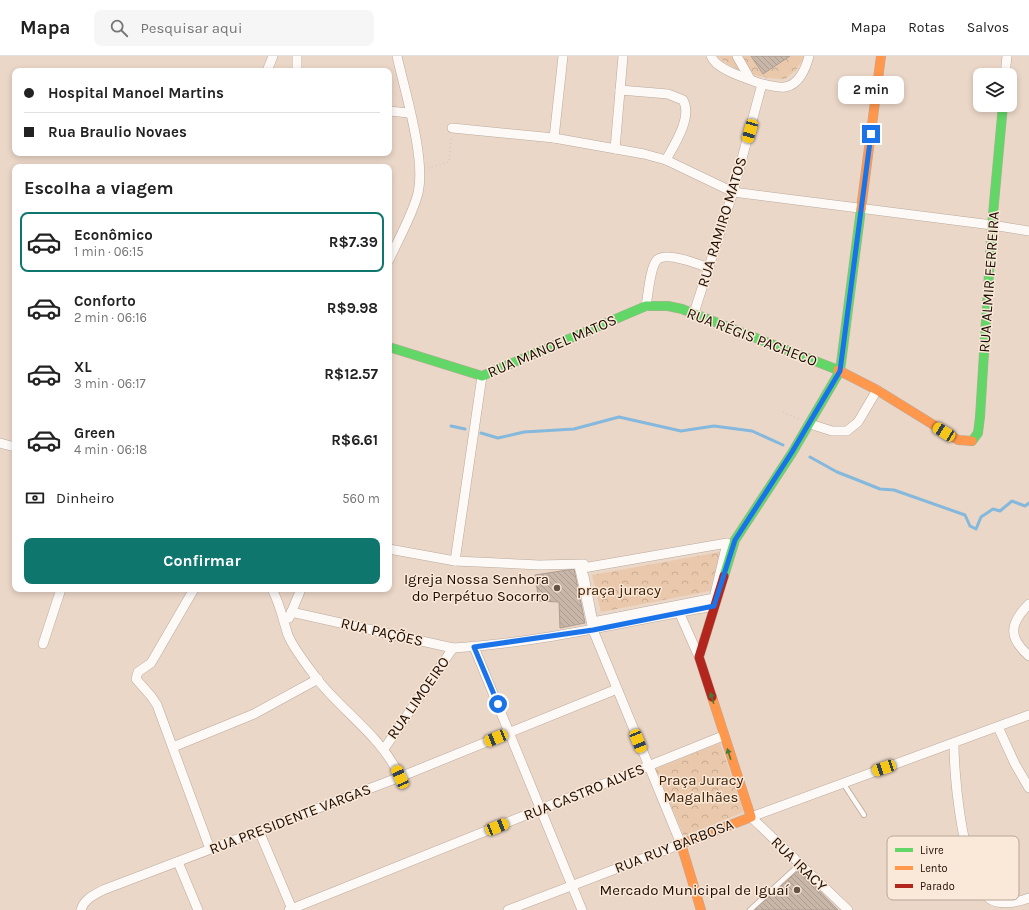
<!DOCTYPE html>
<html lang="pt">
<meta charset="utf-8">
<style>
:root{--surface:#fff;--page:#f6f6f6;--text:#222;--muted:#767676;--line:#e0e0e0;--accent:#0f766e}
body{margin:0;font-family:Karla,sans-serif;background:var(--page);color:var(--text);height:100vh;display:flex;flex-direction:column;font-size:15px;white-space:nowrap}
*{box-sizing:border-box;margin:0}
p{font-size:13px;color:var(--muted)}
.icon{flex:none;width:22px;height:22px;fill:none;stroke:currentColor;stroke-width:2;stroke-linecap:round;stroke-linejoin:round}
.map{position:relative;flex:1;overflow:hidden}
.panel{position:absolute;left:12px;top:108px;width:380px;height:428px;display:flex;flex-direction:column;background:var(--surface);border-radius:8px;box-shadow:0 2px 6px #0003}
.panel>*{flex:none}
.top-card{position:absolute;left:12px;top:12px;width:380px;height:88px;border-radius:8px;box-shadow:0 2px 6px #0003;display:grid;align-content:center;height:88px;padding:0 12px;background:var(--surface)}
.buttons{position:absolute;left:973px;top:12px;display:grid;gap:8px}
.buttons a{display:grid;place-items:center;width:44px;height:44px;border-radius:8px;background:var(--surface);box-shadow:0 2px 6px #0003;font-size:20px}
.end{position:absolute;width:18px;height:18px;margin:-9px;border:5px solid #1a73e8;background:#fff;box-shadow:0 0 0 2px #fff}
.from{border-radius:50%}
.bubble{position:absolute;height:28px;border-radius:8px;background:var(--surface);box-shadow:0 2px 6px #0003;font-size:13px;font-weight:700;line-height:28px;text-align:center}
.car{position:absolute;width:12px;height:24px;margin:-12px -6px;border-radius:5px;box-shadow:0 0 3px 1px #0007;background:linear-gradient(#f5c518 24%,#345 0 40%,#f5c518 0 76%,#345 0 86%,#f5c518 0)}
.top-card b{display:flex;align-items:center;gap:14px;height:38px;font-size:15px}
.top-card b+b{border-top:1px solid var(--line)}
.top-card i{width:10px;height:10px;background:var(--text)}
ul{padding:0;list-style:none}
li{display:flex;align-items:center;gap:12px;height:60px;margin:0 8px 6px;padding:0 4px;border:2px solid transparent;border-radius:8px}
li div{flex:1}
li b{display:block;font-size:15px}
li em{font-style:normal;font-weight:700}
li.active{border-color:var(--accent)}
li>.icon{width:36px;height:36px;stroke-width:1.5}
h2{padding:0 12px;font-size:18px;line-height:48px}
.pay{display:flex;align-items:center;gap:10px;height:44px;padding:0 12px;font-size:15px}
.pay p{margin-inline-start:auto}
.cta{display:flex;gap:8px;margin-top:auto;padding:8px 12px}
.cta a{flex:1;height:46px;border-radius:8px;background:var(--accent);color:#fff;font-size:16px;font-weight:700;line-height:46px;text-align:center}
header{display:flex;align-items:center;gap:24px;box-sizing:border-box;height:56px;padding:0 20px;background:var(--surface);border-bottom:1px solid var(--line)}
header strong{font-size:19px}
nav{display:flex;gap:22px;margin-inline-start:auto;font-size:14px}
.search{width:280px;height:36px;background:var(--page);display:flex;align-items:center;gap:10px;box-sizing:border-box;padding:0 14px;border-radius:8px;color:var(--muted);font-size:15px}
.map>svg:first-child{display:block}
.park{fill:url(#park-crowns)}
.lines{fill:none;stroke-linecap:round;stroke-linejoin:round}
.stream{stroke:#84b8dc;stroke-width:3}
.building{fill:url(#building-back-hatch);stroke:#ae9d90}
.lane-casing{stroke:#baa99b;stroke-width:6}
.street-casing{stroke:#baa99b;stroke-width:10}
.fast-casing{stroke:#baa99b;stroke-width:10}
.slow-casing{stroke:#baa99b;stroke-width:10}
.jam-casing{stroke:#baa99b;stroke-width:10}
.path{stroke:#d0cac5;stroke-width:1.5;stroke-dasharray:1 3;stroke-linecap:butt}
.lane{stroke:#fcf9f7;stroke-width:4.5}
.street{stroke:#fcf9f7;stroke-width:9}
.fast{stroke:#63d668;stroke-width:9}
.slow{stroke:#ff974d;stroke-width:9}
.jam{stroke:#b3261e;stroke-width:9}
.oneway{fill:#437b3a}
.route{stroke:#1a73e8;stroke-width:5}
.poi-dot{fill:#645347;stroke:#fae8d9;stroke-width:1.5}
.labels{text-anchor:middle;stroke-width:3;stroke-linejoin:round;paint-order:stroke}
.street-label{font-size:15px;fill:#1b0c01;stroke:#fae8d9}
.poi-label{font-size:15px;fill:#1b0c01;stroke:#fae8d9;text-anchor:end}
.park-label{font-size:15px;fill:#3f2306;stroke:#fae8d9}
.key{fill:#fae8d9;stroke:#b7a698;stroke-width:1}
.key-label{font-size:11px;fill:#1b0c01}
</style>
<header>
<strong>Mapa</strong>
<div class="search"><svg class="icon" aria-label="search" viewBox="0 0 24 24"><circle cx="10" cy="10" r="6"/><path d="M15 15l6 6"/></svg>Pesquisar aqui</div>
<nav><a>Mapa</a><a>Rotas</a><a>Salvos</a></nav>
</header>
<div class="map">
<svg width="1029" height="854" viewBox="0 0 1029 854">
<defs>
<pattern id="park-crowns" width="20" height="18" patternUnits="userSpaceOnUse"><rect width="20" height="18" fill="#eac8ab"/><path d="M2 6a3 3 0 1 1 6 0M12 15a3 3 0 1 1 6 0" fill="none" stroke="#c8ab91"/></pattern>
<pattern id="building-back-hatch" width="6" height="6" patternUnits="userSpaceOnUse"><rect width="6" height="6" fill="#c8b7a9"/><path d="M-1 5l2 2M0 0l6 6M5-1l2 2" fill="none" stroke="#ab9c90"/></pattern>
</defs>
<rect width="100%" height="100%" fill="#ebd7c8"/>
<g class="park">
<path d="M717 0H805L796 14 785 23C764 23 734 16 717 0Z"/>
<path d="M720 496 710 535 601 556 592 519Z"/>
<path d="M720 687 744 756 684 780 655 713Z"/>
</g>
<g class="lines">
<g class="stream">
<path d="M451 370 465 373"/>
<path d="M481 377 498 382 524 376 574 373 619 361 681 375 714 370 752 375 783 389"/>
<path d="M810 401 837 416 855 423 880 433 894 434 965 459 970 470 976 473 981 461 993 453 1000 455 1012 445 1025 450 1029 447"/>
</g>
</g>
<g class="building">
<path d="M751 0H790L763 18Z"/>
<path d="M574 513 585 567 560 572 559 546 539 545 535 519Z"/>
<path d="M799 814 838 854H754Z"/>
</g>
<g class="lines">
<defs>
<g id="lane">
<path d="M843 727 864 759"/>
<path d="M750 854 799 809"/>
</g>
<g id="street">
<path d="M297 0V15"/>
<path d="M737 0 750 23"/>
<path d="M267 15 273 0"/>
<path d="M1005 19 1007 0"/>
<path d="M762 28C769 29 778 32 785 31 799 29 806 12 809 0"/>
<path d="M620 34 668 38 683 44C693 61 674 89 666 104"/>
<path d="M389 55 409 57"/>
<path d="M452 72 554 82 644 98 666 104 733 136 992 169 1029 175"/>
<path d="M554 82 563 0"/>
<path d="M615 93 623 0"/>
<path d="M389 204C398 184 413 158 418 137 426 103 405 36 397 0"/>
<path d="M646 250C648 240 650 211 657 204 666 195 698 208 709 212"/>
<path d="M694 257 733 136 762 28C749 23 716 14 711 0"/>
<path d="M810 368 832 375H847L858 366 877 334"/>
<path d="M0 387 15 391"/>
<path d="M727 487 714 542 593 566 584 520 580 514 583 512Z"/>
<path d="M389 493 455 505 539 509 584 508"/>
<path d="M455 505 482 320"/>
<path d="M194 533 151 607 138 616 136 623 151 640 157 649 210 793"/>
<path d="M272 533C280 548 283 564 288 579 293 592 309 612 317 623 344 657 382 681 400 721"/>
<path d="M1029 548C1009 568 1008 581 1029 600"/>
<path d="M291 556 453 592C541 587 627 565 714 550"/>
<path d="M679 556 699 601"/>
<path d="M289 562 301 533"/>
<path d="M43 588 61 533"/>
<path d="M474 591 582 854"/>
<path d="M998 671 1015 708 1029 732"/>
<path d="M954 687C954 720 963 824 990 843 1000 850 1019 846 1029 842"/>
<path d="M173 691 254 658 318 623"/>
<path d="M384 693 453 592"/>
<path d="M259 775 292 853"/>
<path d="M178 806 198 854"/>
<path d="M81 854C84 843 94 839 103 834L400 721 617 633"/>
<path d="M289 854 723 680"/>
<path d="M508 854 681 788 593 574 579 509"/>
<path d="M848 854 751 761 1029 659"/>
</g>
<g id="fast">
<path d="M389 291 482 320 646 250H668L682 253 838 314"/>
<path d="M972 385 978 377 980 361 992 169 1003 49"/>
<path d="M724 520 735 484 792 397 840 315 861 153"/>
</g>
<g id="slow">
<path d="M861 153 881 0"/>
<path d="M838 314 877 334 958 384 972 385"/>
<path d="M701 854 681 788 751 761 712 641"/>
</g>
<path id="jam" d="M712 641 699 601 724 520"/>
</defs>
<use href="#lane" class="lane-casing"/>
<use href="#street" class="street-casing"/>
<use href="#fast" class="fast-casing"/>
<use href="#slow" class="slow-casing"/>
<use href="#jam" class="jam-casing"/>
<g class="path">
<path d="M428 112 449 106 451 81"/>
<path d="M783 356 799 363"/>
</g>
<use href="#lane" class="lane"/>
<use href="#street" class="street"/>
<use href="#fast" class="fast"/>
<use href="#slow" class="slow"/>
<use href="#jam" class="jam"/>
</g>
<defs><path id="oneway-solid" d="M-6-.8H1V-3.2L6.5 0L1 3.2V.8H-6Z"/></defs>
<g class="oneway">
<use href="#oneway-solid" transform="translate(712 642) rotate(-107)"/>
<use href="#oneway-solid" transform="translate(729 698) rotate(-108)"/>
</g>
<g class="lines">
<path class="route" d="M498 648 474 591 593 574 714 550 735 484 792 396 840 315 871 78"/>
</g>
<g class="poi-dot">
<circle cx="557" cy="532" r="4"/>
<circle cx="797" cy="834" r="4"/>
</g>
<g class="labels">
<g class="street-label">
<text transform="translate(722 166) rotate(-73)" y="5">RUA RAMIRO MATOS</text>
<text transform="translate(989 226) rotate(-86)" y="5">RUA ALMIR FERREIRA</text>
<text transform="translate(752 281) rotate(21)" y="5">RUA RÉGIS PACHECO</text>
<text transform="translate(552 290) rotate(-23)" y="5">RUA MANOEL MATOS</text>
<text transform="translate(382 576) rotate(13)" y="5">RUA PAÇÕES</text>
<text transform="translate(418 642) rotate(-55)" y="5">RUA LIMOEIRO</text>
<text transform="translate(584 736) rotate(-22)" y="5">RUA CASTRO ALVES</text>
<text transform="translate(290 763) rotate(-21)" y="5">RUA PRESIDENTE VARGAS</text>
<text transform="translate(674 790) rotate(-21)" y="5">RUA RUY BARBOSA</text>
<text transform="translate(799 808) rotate(44)" y="5">RUA IRACY</text>
</g>
<g class="poi-label">
<text x="549" y="528">Igreja Nossa Senhora<tspan x="549" dy="17">do Perpétuo Socorro</tspan></text>
<text x="789" y="839">Mercado Municipal de Iguaí</text>
</g>
<g class="park-label">
<text x="619" y="539">praça juracy</text>
<text x="701" y="729">Praça Juracy<tspan x="701" dy="17">Magalhães</tspan></text>
</g>
</g>
<rect x="887" y="780" width="132" height="64" rx="6" class="key"/>
<rect x="895" y="792" width="18" height="4" fill="#63d668"/>
<rect x="895" y="810" width="18" height="4" fill="#ff974d"/>
<rect x="895" y="828" width="18" height="4" fill="#b3261e"/>
<g class="key-label">
<text x="920" y="798">Livre</text>
<text x="920" y="816">Lento</text>
<text x="920" y="834">Parado</text>
</g>
</svg>
<div class="buttons">
<a><svg class="icon" aria-label="layers" viewBox="0 0 24 24"><path d="M12 4l9 5-9 5-9-5zM3 14l9 5 9-5"/></svg></a>
</div>
<i class="end from" style="left:498px;top:648px"></i>
<i class="end" style="left:871px;top:78px"></i>
<div class="bubble" style="left:838px;top:20px;width:66px">2 min</div>
<i class="car" style="left:750px;top:75px;rotate:196deg"></i>
<i class="car" style="left:944px;top:376px;rotate:302deg"></i>
<i class="car" style="left:496px;top:682px;rotate:248deg"></i>
<i class="car" style="left:638px;top:685px;rotate:158deg"></i>
<i class="car" style="left:884px;top:712px;rotate:251deg"></i>
<i class="car" style="left:400px;top:721px;rotate:336deg"></i>
<i class="car" style="left:497px;top:771px;rotate:68deg"></i>
<div class="top-card">
<b><i class="from"></i>Hospital Manoel Martins</b>
<b><i></i>Rua Braulio Novaes</b>
</div>
<section class="panel">
<h2>Escolha a viagem</h2>
<ul>
<li class="active"><svg class="icon" aria-label="car" viewBox="0 0 24 24"><path d="M5 17H2v-5l4-1 3-4h7l3 4 3 1v5h-3M9 17h6M6 11h13"/><circle cx="7" cy="17" r="2"/><circle cx="17" cy="17" r="2"/></svg><div><b>Econômico</b><p>1 min · 06:15</p></div><em>R$7.39</em></li>
<li><svg class="icon" aria-label="car" viewBox="0 0 24 24"><path d="M5 17H2v-5l4-1 3-4h7l3 4 3 1v5h-3M9 17h6M6 11h13"/><circle cx="7" cy="17" r="2"/><circle cx="17" cy="17" r="2"/></svg><div><b>Conforto</b><p>2 min · 06:16</p></div><em>R$9.98</em></li>
<li><svg class="icon" aria-label="car" viewBox="0 0 24 24"><path d="M5 17H2v-5l4-1 3-4h7l3 4 3 1v5h-3M9 17h6M6 11h13"/><circle cx="7" cy="17" r="2"/><circle cx="17" cy="17" r="2"/></svg><div><b>XL</b><p>3 min · 06:17</p></div><em>R$12.57</em></li>
<li><svg class="icon" aria-label="car" viewBox="0 0 24 24"><path d="M5 17H2v-5l4-1 3-4h7l3 4 3 1v5h-3M9 17h6M6 11h13"/><circle cx="7" cy="17" r="2"/><circle cx="17" cy="17" r="2"/></svg><div><b>Green</b><p>4 min · 06:18</p></div><em>R$6.61</em></li>
</ul>
<div class="pay"><svg class="icon" aria-label="cash" viewBox="0 0 24 24"><path d="M3 7h18v10H3z"/><circle cx="12" cy="12" r="2"/></svg>Dinheiro<p>560 m</p></div>
<div class="cta"><a>Confirmar</a></div>
</section>
</div>
